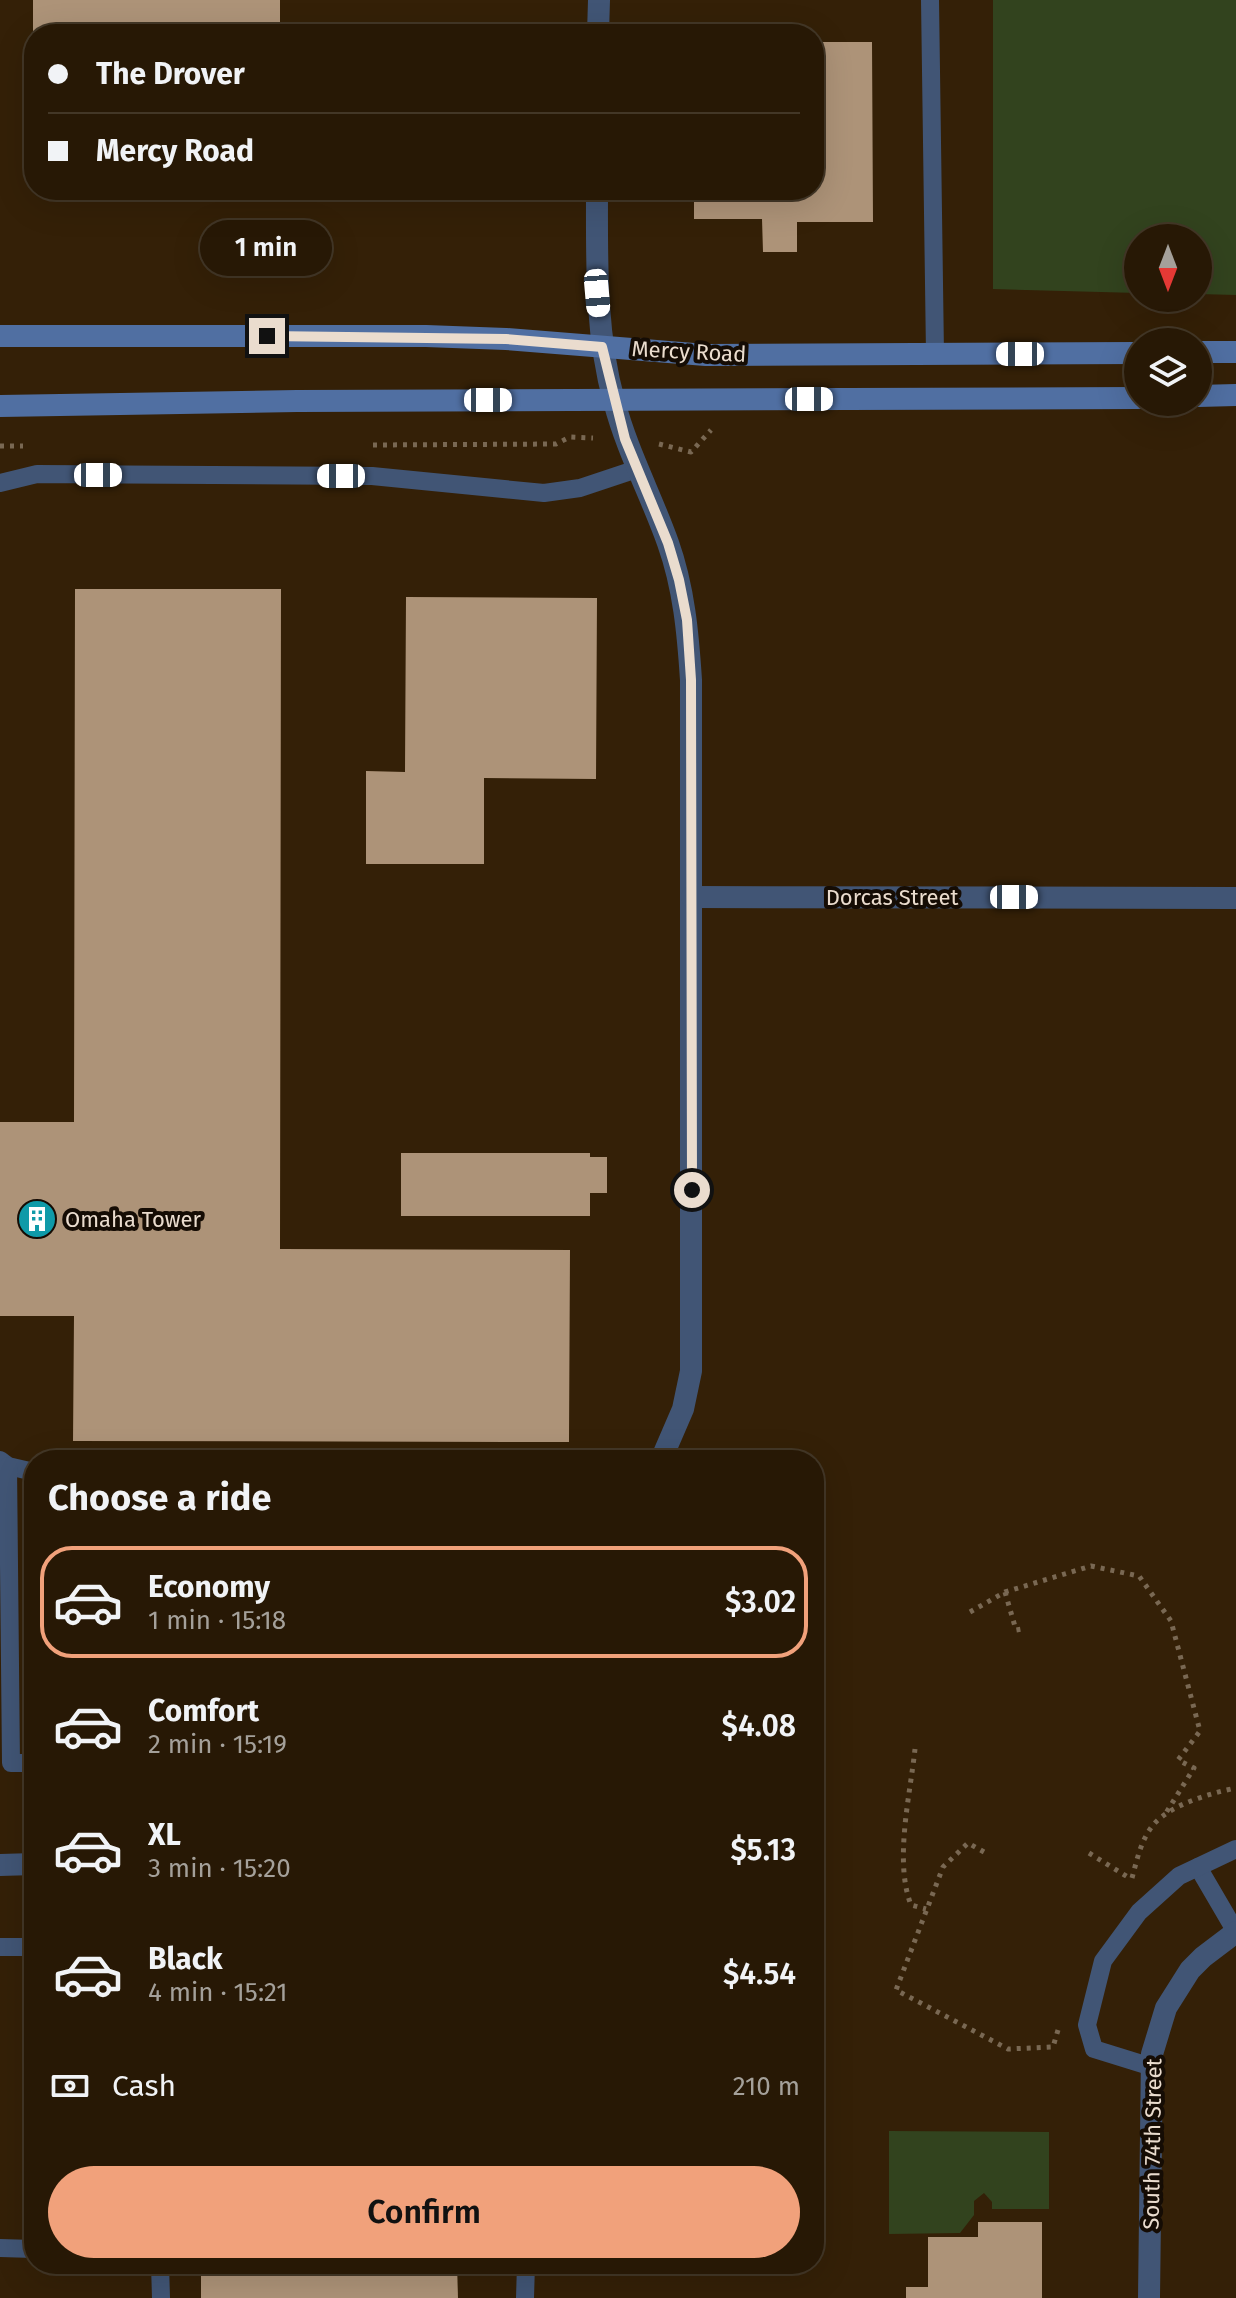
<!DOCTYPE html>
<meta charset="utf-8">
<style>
:root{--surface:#271805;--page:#332513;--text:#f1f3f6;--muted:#a4a09a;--line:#433727;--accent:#f1a17b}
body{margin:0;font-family:"Fira Sans",sans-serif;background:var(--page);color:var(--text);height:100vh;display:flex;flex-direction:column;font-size:30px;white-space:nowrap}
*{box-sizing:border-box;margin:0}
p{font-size:26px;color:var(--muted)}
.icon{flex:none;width:44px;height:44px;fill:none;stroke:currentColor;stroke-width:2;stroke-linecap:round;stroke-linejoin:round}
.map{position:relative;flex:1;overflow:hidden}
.drawer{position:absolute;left:24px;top:1450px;width:800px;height:824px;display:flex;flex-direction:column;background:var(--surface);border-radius:32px;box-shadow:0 8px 32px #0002,0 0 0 2px var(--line)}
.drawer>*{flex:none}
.top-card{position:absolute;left:24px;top:24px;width:800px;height:176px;border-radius:32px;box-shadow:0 8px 32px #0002,0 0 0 2px var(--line);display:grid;align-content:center;height:176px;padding:0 24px;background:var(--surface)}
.needle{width:52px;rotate:180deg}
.buttons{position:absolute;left:1124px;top:224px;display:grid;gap:16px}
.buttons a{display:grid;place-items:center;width:88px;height:88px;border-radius:50%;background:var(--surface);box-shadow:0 8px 32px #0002,0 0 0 2px var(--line);font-size:40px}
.end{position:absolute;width:36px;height:36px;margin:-18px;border:10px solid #eadcce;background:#111;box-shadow:0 0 0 4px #111}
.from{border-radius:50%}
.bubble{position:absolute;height:56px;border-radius:28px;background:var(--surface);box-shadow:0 8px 32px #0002,0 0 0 2px var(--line);font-size:26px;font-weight:600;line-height:56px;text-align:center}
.car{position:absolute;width:24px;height:48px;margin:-24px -12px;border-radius:10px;box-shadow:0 0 6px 2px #0007;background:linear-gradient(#fff 24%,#345 0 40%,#fff 0 76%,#345 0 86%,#fff 0)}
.top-card b{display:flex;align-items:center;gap:28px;height:76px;font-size:30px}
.top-card b+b{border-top:2px solid var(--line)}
.top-card i{width:20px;height:20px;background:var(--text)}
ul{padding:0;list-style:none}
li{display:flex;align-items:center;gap:24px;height:112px;margin:0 16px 12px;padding:0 8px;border:4px solid transparent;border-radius:32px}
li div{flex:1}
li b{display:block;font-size:30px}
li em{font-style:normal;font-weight:600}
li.selected{border-color:var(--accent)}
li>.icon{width:72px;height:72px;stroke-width:1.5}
h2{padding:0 24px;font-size:36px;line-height:96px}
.pay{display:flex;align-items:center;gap:20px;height:88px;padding:0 24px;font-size:30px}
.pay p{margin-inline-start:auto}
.action{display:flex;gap:16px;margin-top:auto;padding:16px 24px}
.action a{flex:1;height:92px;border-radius:48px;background:var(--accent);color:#111;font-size:32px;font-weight:600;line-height:92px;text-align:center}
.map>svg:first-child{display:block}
.green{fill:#32431e}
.building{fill:#ad9378}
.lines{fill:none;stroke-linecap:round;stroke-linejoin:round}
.path{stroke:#796853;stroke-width:5;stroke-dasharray:4 6;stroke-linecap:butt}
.service{stroke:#415575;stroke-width:18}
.minor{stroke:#415575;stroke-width:22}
.secondary{stroke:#506fa2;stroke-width:22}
.route{stroke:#eadcce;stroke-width:10}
.labels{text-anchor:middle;stroke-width:8;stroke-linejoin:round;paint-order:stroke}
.street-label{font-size:22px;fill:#eadcce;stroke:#150c04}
.poi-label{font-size:22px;fill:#eadcce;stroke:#150c04;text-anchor:start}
</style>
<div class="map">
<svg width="1236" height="2298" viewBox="0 0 1236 2298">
<rect width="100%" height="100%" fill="#342007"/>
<g class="green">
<path d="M993 0H1236V295L1198 294V238H1138V293L993 289Z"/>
<path d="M889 2131 1049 2132V2209H992V2202L984 2193 974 2201V2215L960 2233 889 2234Z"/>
</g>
<g class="building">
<rect x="33" y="0" width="247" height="34"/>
<path d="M814 42H872L873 222H797V252H763L762 219H694V190H814Z"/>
<path d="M75 589H281L280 1249 570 1250 569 1442 73 1441 74 1316H0V1122H74Z"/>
<path d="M406 597 597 598 596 779 484 778V864H366V771L405 772Z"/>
<path d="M401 1153H590V1157H607V1193H590V1216H401Z"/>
<path d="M978 2222H1042V2298H906V2287H928V2237H978Z"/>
<path d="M201 2264H457L458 2298H201Z"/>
</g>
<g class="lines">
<g class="path">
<path d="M659 444 691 452 711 430"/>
<path d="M373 445 556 444 570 437 593 438"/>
<path d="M0 446H23"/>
<path d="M1005 1592 1016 1630 1022 1629"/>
<path d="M970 1612 1005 1592 1091 1566 1139 1576 1171 1621 1200 1731 1178 1760 1194 1768 1164 1816"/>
<path d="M915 1749C910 1796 894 1861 911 1905L926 1909"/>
<path d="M984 1852 968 1843 943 1867 896 1990 1008 2049 1053 2047 1058 2030"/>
<path d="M1089 1853 1131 1879"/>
<path d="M1132 1878C1137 1860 1141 1839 1154 1824 1172 1804 1211 1793 1236 1788"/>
</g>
<g class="service">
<path d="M930 0 935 354"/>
<path d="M0 483 37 474 372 476 544 493 580 488 637 469"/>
<path d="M0 1460 8 1466 34 1472"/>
<path d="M8 1466 11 1763H34"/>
<path d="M1198 1867 1236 1932"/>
<path d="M0 1947H34"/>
<path d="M1152 2067 1094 2049 1087 2025 1103 1961 1139 1912 1179 1876 1236 1849"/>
<path d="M0 2248 34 2249"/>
<path d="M160 2264 161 2298"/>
<path d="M525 2298 526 2264"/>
</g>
<g class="minor">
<path d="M598 34 599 0"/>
<path d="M597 190C597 261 595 332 614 401 627 451 651 495 668 543 684 588 688 634 691 680V1371L683 1409 661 1460"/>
<path d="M692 897 1236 898"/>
<path d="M0 1865 34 1864"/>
<path d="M1149 2298 1152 2054 1166 2008 1190 1970 1203 1957 1236 1932"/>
</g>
<g class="secondary">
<path d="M0 336H426L506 339 706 355 1138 353"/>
<path d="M1198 352H1236"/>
<path d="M1198 396 1236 395"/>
<path d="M0 406 297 401 1138 398"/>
</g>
</g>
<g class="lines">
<path class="route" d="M267 336 506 339 602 347 625 439 668 543 679 580 687 620 691 680 692 1190"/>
</g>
<defs>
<symbol id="building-disc" viewBox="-11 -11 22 22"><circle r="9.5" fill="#0f9aa8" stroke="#150c04"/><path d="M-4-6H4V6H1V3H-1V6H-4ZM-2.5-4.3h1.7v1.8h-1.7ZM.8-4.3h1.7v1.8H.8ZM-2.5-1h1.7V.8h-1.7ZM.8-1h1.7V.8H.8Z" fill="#fff"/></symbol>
</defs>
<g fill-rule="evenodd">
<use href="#building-disc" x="15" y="1197" width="44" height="44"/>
</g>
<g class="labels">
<g class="street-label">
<text transform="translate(689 351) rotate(3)" y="8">Mercy Road</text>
<text x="892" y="905">Dorcas Street</text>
<text transform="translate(1152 2144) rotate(-89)" y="8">South 74th Street</text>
</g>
<g class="poi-label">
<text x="65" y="1227">Omaha Tower</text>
</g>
</g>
</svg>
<div class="buttons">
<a><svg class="needle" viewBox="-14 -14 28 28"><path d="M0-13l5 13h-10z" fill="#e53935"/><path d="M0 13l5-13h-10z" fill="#a4a09a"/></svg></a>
<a><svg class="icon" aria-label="layers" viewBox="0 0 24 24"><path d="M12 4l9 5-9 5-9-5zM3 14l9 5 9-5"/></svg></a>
</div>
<i class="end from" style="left:692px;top:1190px"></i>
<i class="end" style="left:267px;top:336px"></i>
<div class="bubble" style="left:200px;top:220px;width:132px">1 min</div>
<i class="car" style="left:597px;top:293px;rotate:175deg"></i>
<i class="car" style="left:1020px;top:354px;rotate:270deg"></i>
<i class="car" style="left:809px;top:399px;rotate:90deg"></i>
<i class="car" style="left:488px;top:400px;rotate:90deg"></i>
<i class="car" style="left:98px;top:475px;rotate:90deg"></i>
<i class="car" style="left:341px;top:476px;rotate:270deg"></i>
<i class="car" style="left:1014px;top:897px;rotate:90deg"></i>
<div class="top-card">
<b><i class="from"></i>The Drover</b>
<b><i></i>Mercy Road</b>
</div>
<section class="drawer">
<h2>Choose a ride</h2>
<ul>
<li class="selected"><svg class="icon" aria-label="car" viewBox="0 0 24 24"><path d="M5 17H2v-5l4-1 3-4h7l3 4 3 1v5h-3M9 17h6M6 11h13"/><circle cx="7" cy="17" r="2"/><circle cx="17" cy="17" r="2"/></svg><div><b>Economy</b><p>1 min · 15:18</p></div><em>$3.02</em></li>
<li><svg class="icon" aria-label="car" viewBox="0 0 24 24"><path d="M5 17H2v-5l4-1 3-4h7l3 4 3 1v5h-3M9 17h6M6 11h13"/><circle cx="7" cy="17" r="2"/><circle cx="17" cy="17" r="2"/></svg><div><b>Comfort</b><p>2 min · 15:19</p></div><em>$4.08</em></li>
<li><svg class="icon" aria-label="car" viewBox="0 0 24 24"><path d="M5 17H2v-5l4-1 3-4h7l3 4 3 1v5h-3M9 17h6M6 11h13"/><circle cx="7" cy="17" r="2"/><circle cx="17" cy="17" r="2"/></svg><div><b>XL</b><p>3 min · 15:20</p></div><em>$5.13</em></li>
<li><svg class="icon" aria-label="car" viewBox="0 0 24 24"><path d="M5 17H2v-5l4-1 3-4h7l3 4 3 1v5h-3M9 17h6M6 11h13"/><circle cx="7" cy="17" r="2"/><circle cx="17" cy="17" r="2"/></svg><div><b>Black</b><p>4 min · 15:21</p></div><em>$4.54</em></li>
</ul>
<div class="pay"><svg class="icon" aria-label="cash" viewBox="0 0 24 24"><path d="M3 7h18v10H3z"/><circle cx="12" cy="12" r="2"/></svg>Cash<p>210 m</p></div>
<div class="action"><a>Confirm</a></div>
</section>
</div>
